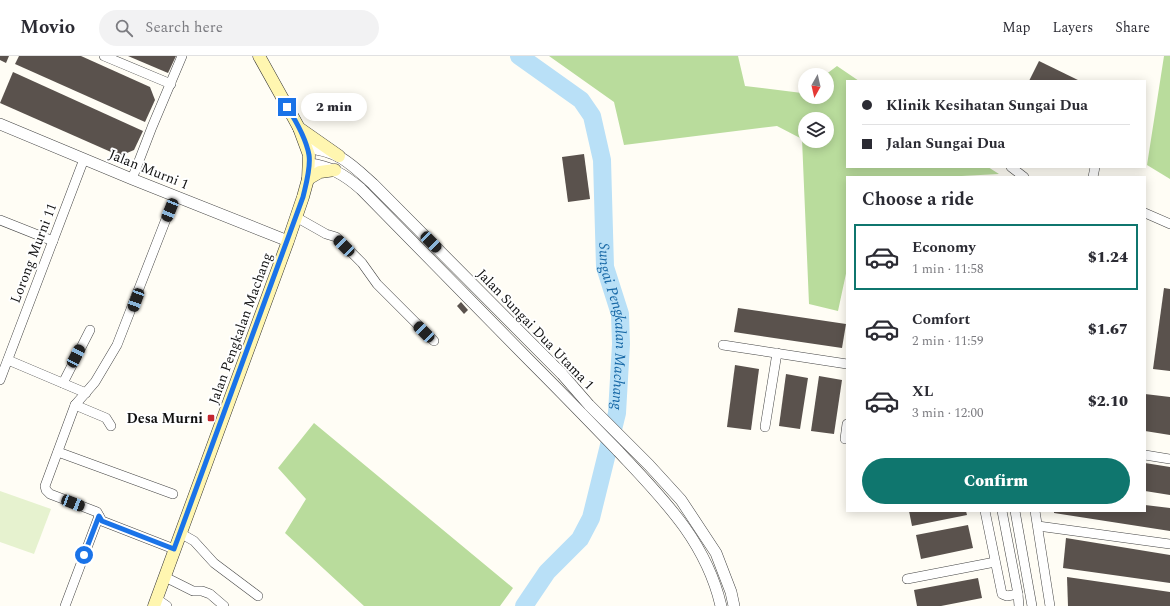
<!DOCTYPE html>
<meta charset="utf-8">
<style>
:root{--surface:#fff;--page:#f2f2f3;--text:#2b2b33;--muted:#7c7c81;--line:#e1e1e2;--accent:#0f766e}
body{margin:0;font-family:Spectral,serif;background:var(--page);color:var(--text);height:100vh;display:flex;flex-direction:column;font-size:15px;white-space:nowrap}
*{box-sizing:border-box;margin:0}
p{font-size:13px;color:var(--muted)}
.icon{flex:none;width:22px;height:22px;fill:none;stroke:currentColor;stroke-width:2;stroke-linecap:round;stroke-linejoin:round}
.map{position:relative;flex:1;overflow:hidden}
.details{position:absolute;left:846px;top:120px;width:300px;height:336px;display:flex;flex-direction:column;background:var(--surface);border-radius:0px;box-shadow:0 2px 10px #0003}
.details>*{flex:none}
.banner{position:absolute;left:846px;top:24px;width:300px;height:88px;border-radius:0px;box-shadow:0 2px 10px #0003;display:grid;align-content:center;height:88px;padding:0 16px;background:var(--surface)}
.needle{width:26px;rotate:188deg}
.controls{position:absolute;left:798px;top:12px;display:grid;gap:8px}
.controls a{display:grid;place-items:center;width:36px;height:36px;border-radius:50%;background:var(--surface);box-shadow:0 2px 10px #0003;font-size:20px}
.end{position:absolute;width:18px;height:18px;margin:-9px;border:5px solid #1a73e8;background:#fff;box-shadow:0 0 0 2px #fff}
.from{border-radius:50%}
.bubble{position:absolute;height:28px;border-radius:14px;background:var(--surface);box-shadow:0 2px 10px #0003;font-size:13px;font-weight:800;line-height:28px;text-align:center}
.car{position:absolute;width:12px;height:24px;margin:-12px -6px;border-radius:5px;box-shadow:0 0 3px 1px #0007;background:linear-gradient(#222 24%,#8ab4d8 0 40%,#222 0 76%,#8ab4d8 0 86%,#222 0)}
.banner b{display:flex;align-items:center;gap:14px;height:38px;font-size:15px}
.banner b+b{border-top:1px solid var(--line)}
.banner i{width:10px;height:10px;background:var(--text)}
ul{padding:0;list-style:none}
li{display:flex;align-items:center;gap:12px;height:66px;margin:0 8px 6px;padding:0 8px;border:2px solid transparent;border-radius:0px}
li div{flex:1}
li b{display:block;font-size:15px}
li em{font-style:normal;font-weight:800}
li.on{border-color:var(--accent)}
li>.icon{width:36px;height:36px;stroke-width:1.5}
h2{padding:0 16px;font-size:18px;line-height:48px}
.cta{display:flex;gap:8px;margin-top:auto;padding:8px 16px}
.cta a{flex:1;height:46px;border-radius:24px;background:var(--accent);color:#fff;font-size:16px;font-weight:800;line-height:46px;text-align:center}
header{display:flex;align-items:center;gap:24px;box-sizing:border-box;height:56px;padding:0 20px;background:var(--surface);border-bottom:1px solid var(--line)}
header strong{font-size:19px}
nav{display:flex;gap:22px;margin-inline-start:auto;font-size:14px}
.search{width:280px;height:36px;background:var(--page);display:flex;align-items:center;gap:10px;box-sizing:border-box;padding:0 14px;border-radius:22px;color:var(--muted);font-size:15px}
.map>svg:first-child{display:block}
.forest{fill:#b9dc9c;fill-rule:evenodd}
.pitch{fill:#e6f2cf}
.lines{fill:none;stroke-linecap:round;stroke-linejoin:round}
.river{stroke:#b9e0f7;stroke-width:18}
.building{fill:#5a524d}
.minor-casing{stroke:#444;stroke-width:10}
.tertiary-casing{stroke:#444;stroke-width:12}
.secondary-casing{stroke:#333;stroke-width:13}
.minor{stroke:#fff;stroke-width:9}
.tertiary{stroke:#fff;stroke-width:11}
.secondary{stroke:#fff6b0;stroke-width:12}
.route{stroke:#1a73e8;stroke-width:5}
.poi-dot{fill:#c4262e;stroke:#fff;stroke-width:1.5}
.labels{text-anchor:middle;stroke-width:4;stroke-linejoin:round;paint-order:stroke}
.street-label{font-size:14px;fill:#111;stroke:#fff}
.poi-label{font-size:14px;font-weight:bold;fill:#111;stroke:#fff;text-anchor:end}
.water-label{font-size:15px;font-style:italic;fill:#1768a6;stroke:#fff}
</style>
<header>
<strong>Movio</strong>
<div class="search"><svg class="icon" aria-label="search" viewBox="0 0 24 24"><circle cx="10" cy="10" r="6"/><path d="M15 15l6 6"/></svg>Search here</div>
<nav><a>Map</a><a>Layers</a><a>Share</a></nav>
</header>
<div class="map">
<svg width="1170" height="550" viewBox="0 0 1170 550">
<rect width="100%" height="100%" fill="#fffdf5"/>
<g class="forest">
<path d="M549 0H738L745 30 802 37 805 34V41H827V19H825L837 10 859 25H847V111H988L999 118 943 121H847V213L838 255 809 248 802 83 777 70 624 89 614 46ZM805 63H827V85H805Z"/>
<path d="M1164 0H1170V123L1147 109Z"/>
<path d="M314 367 513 532 500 550H364L285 477 306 443 278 412Z"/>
</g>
<path class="pitch" d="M0 435 51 453 34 498 0 486Z"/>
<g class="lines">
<path class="river" id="s1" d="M519 0 581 44 592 60 602 104 605 211 620 258 621 288 617 357 591 462 580 483 547 516 524 550"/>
</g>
<g class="building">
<path d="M0 0H9L6 7 0 4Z"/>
<path d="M19 0H81L150 31 155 44 145 66 15 8Z"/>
<path d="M128 0H176L168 17Z"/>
<path d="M1039 5 1080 25H1029Z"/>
<path d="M13 16 143 75 134 94 120 100 0 47Z"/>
<path d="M584 98 590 143 568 146 562 101Z"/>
<path d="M1164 232 1170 233V315L1153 313Z"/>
<path d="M461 246 468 254 464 258 457 250Z"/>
<path d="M738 252 846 268 842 292 734 276Z"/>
<path d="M735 309 759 313 751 374 727 371Z"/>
<path d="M786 318 808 322 800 373 779 370Z"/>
<path d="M819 320 842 324 834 378 811 375Z"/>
<path d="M1145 338 1170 341V379L1145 375Z"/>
<path d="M1145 407 1170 411V439L1145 435Z"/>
<path d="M1145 449 1170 452V475L1054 457V455H1145Z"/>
<path d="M909 455H966L967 459 912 470Z"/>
<path d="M968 469 973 492 921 503 916 479Z"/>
<path d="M1066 482 1170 499V527L1063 512Z"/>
<path d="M1067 521 1170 536V550H1068Z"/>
<path d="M978 522 982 542 941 550H917L914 534Z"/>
</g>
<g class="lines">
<defs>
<g id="minor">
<path d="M104 0 171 28"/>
<path d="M1011 111 1024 121"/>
<path d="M1093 121 1095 111"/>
<path d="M132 123 152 71 182 0"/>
<path d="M1145 157 1170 168"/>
<path d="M296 161 326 178 336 181 362 207 377 228 434 285"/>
<path d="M0 164 53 185"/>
<path d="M723 289 847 308"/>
<path d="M8 304 86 337"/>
<path d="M0 324 84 103"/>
<path d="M63 327 90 274"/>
<path d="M75 349 106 362 111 370"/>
<path d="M765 371 777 297"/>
<path d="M845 383 847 368"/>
<path d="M58 396 173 438"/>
<path d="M1145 399 1170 403"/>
<path d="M985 455 1002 538 1007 540 1018 538"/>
<path d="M1002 455 1018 538 1019 550"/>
<path d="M1015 455 1032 550"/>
<path d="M1035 455 1050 550"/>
<path d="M1038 470 1170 488"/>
<path d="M180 477 194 485 214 507 258 540"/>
<path d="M174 493 102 465 97 456 50 438 46 434 45 430 75 349 95 326 117 289 175 140"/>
<path d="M165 521 193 535H202L210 538 224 550"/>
<path d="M907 523 995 506"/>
<path d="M157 543 167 550"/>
<path d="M65 550 99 460"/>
</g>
<g id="tertiary">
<path d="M0 68 132 123 288 185"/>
<path d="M307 92C338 94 351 108 373 128L562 318 589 349 649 409 681 444 716 497 731 536 734 550"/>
<path d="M309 108C330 110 345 119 361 133 418 191 475 249 532 307 562 337 590 366 619 396 663 443 706 485 721 550"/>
</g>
<g id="secondary">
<path d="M299 72 339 100"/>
<path d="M308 123 320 116 335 114"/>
<path d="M154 550 288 185 303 141 308 123 309 99 299 72 293 61 259 0"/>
</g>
</defs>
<use href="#minor" class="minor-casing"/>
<use href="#tertiary" class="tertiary-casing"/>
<use href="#secondary" class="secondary-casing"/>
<use href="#minor" class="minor"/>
<use href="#tertiary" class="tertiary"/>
<use href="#secondary" class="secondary"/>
</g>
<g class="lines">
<path class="route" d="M84 499 99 460 102 465 174 493 303 141C306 128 311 112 309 99 306 82 296 65 287 51"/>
</g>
<rect class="poi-dot" x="207" y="358" width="8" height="8" rx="2"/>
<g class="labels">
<g class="street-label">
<text transform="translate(149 113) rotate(22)" y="5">Jalan Murni 1</text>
<text transform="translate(33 197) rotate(-69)" y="5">Lorong Murni 11</text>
<text transform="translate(240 272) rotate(-70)" y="5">Jalan Pengkalan Machang</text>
<text transform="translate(536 273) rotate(46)" y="5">Jalan Sungai Dua Utama 1</text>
</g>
<g class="poi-label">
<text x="203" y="367">Desa Murni</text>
</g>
<g class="water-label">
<text dy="5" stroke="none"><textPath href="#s1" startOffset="308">Sungai Pengkalan Machang</textPath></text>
</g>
</g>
</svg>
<div class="controls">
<a><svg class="needle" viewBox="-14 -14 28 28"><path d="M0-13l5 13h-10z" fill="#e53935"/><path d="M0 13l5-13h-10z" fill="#7c7c81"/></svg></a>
<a><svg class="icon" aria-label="layers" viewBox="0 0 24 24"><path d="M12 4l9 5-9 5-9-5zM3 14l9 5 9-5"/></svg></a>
</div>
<i class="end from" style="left:84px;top:499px"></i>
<i class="end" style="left:287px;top:51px"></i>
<div class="bubble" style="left:301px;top:37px;width:66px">2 min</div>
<i class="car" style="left:170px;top:154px;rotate:202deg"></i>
<i class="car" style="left:431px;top:186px;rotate:135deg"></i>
<i class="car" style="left:344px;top:190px;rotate:315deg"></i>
<i class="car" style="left:136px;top:244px;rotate:200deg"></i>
<i class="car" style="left:424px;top:276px;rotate:315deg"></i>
<i class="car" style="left:76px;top:300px;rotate:27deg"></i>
<i class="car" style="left:73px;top:447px;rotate:111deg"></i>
<div class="banner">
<b><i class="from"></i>Klinik Kesihatan Sungai Dua</b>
<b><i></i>Jalan Sungai Dua</b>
</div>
<section class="details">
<h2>Choose a ride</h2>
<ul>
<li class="on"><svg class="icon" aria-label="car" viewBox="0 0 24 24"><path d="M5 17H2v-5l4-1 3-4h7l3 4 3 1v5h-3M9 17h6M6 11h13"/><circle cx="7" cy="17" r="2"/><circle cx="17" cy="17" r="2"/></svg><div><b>Economy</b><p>1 min · 11:58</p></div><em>$1.24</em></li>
<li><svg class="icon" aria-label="car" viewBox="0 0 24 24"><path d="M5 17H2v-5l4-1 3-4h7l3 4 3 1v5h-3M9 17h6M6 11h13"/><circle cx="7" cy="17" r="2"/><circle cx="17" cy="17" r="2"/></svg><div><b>Comfort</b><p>2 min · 11:59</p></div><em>$1.67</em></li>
<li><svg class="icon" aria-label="car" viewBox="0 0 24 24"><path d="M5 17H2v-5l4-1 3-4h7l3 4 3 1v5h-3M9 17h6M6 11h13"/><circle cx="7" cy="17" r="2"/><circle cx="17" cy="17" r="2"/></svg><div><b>XL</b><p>3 min · 12:00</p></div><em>$2.10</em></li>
</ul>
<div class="cta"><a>Confirm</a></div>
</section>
</div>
